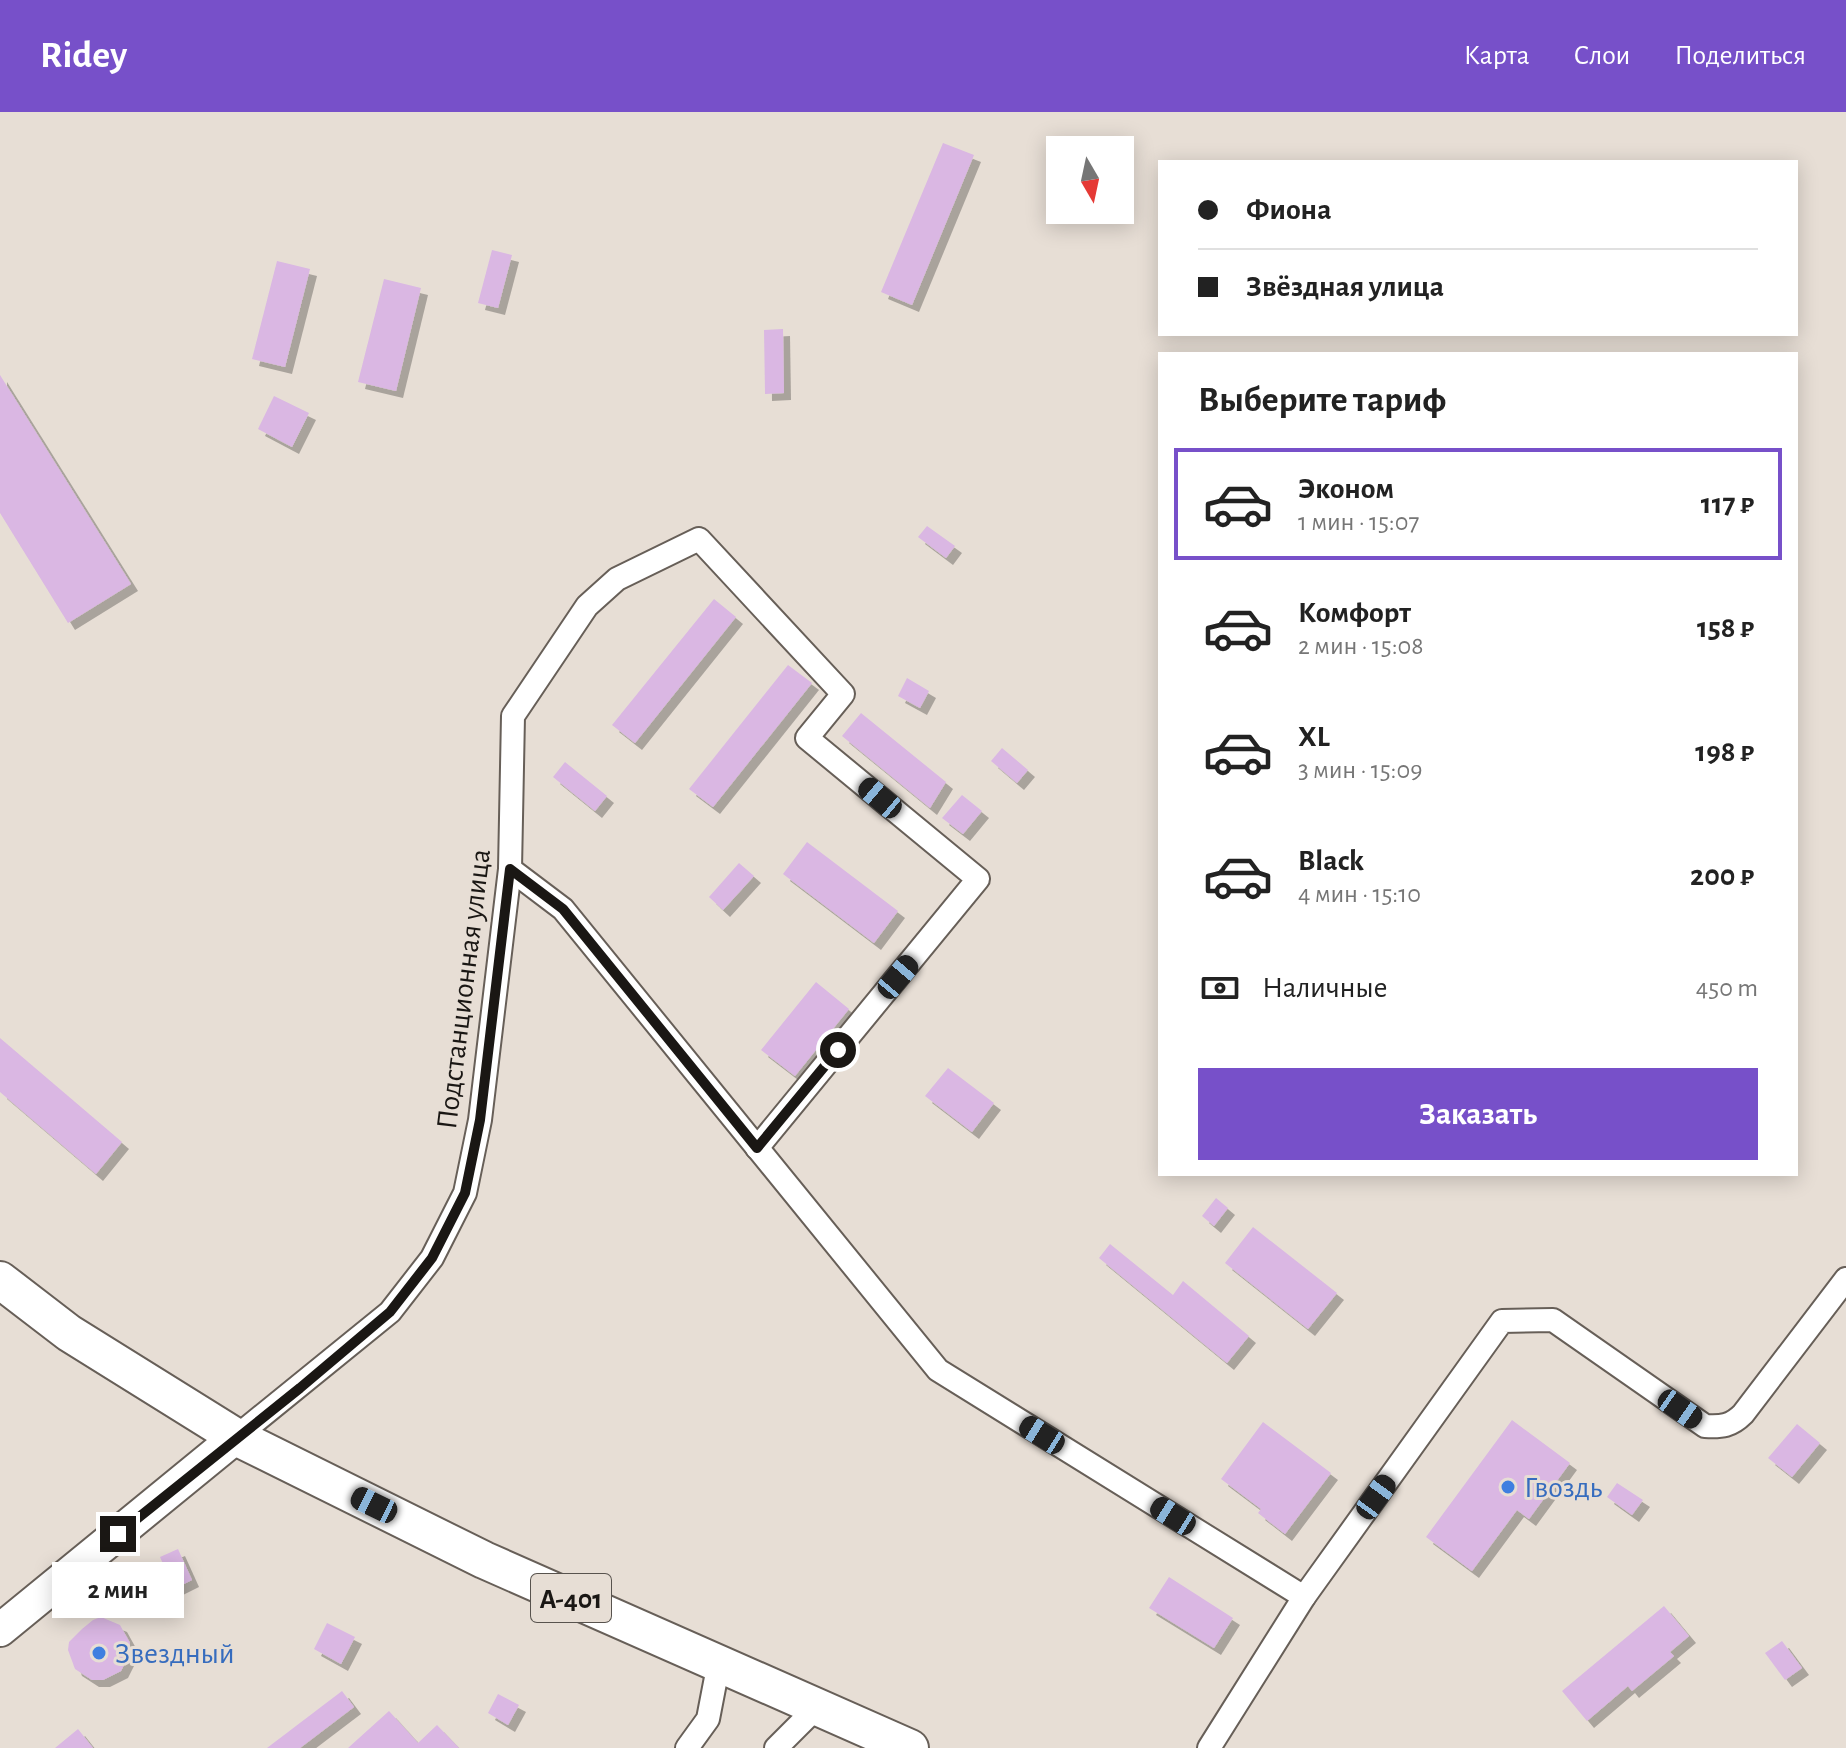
<!DOCTYPE html>
<html lang="ru">
<meta charset="utf-8">
<style>
:root{--surface:#fff;--page:#f2f2f2;--text:#222;--muted:#767676;--line:#e0e0e0;--accent:#7750c9}
body{margin:0;font-family:"Alegreya Sans",sans-serif;background:var(--page);color:var(--text);height:100vh;display:flex;flex-direction:column;font-size:30px;white-space:nowrap}
*{box-sizing:border-box;margin:0}
p{font-size:26px;color:var(--muted)}
.icon{flex:none;width:44px;height:44px;fill:none;stroke:currentColor;stroke-width:2;stroke-linecap:round;stroke-linejoin:round}
.map{position:relative;flex:1;overflow:hidden}
.panel{position:absolute;left:1158px;top:240px;width:640px;height:824px;display:flex;flex-direction:column;background:var(--surface);border-radius:0px;box-shadow:0 4px 20px #0003}
.panel>*{flex:none}
.top-card{position:absolute;left:1158px;top:48px;width:640px;height:176px;border-radius:0px;box-shadow:0 4px 20px #0003;display:grid;align-content:center;height:176px;padding:0 40px;background:var(--surface)}
.needle{width:52px;rotate:171deg}
.buttons{position:absolute;left:1046px;top:24px;display:grid;gap:16px}
.buttons a{display:grid;place-items:center;width:88px;height:88px;border-radius:0px;background:var(--surface);box-shadow:0 4px 20px #0003;font-size:40px}
.end{position:absolute;width:36px;height:36px;margin:-18px;border:10px solid #1a1714;background:#fff;box-shadow:0 0 0 4px #fff}
.from{border-radius:50%}
.bubble{position:absolute;height:56px;border-radius:0px;background:var(--surface);box-shadow:0 4px 20px #0003;font-size:26px;font-weight:600;line-height:56px;text-align:center}
.car{position:absolute;width:24px;height:48px;margin:-24px -12px;border-radius:10px;box-shadow:0 0 6px 2px #0007;background:linear-gradient(#222 24%,#8ab4d8 0 40%,#222 0 76%,#8ab4d8 0 86%,#222 0)}
.top-card b{display:flex;align-items:center;gap:28px;height:76px;font-size:30px}
.top-card b+b{border-top:2px solid var(--line)}
.top-card i{width:20px;height:20px;background:var(--text)}
ul{padding:0;list-style:none}
li{display:flex;align-items:center;gap:24px;height:112px;margin:0 16px 12px;padding:0 24px;border:4px solid transparent;border-radius:0px}
li div{flex:1}
li b{display:block;font-size:30px}
li em{font-style:normal;font-weight:600}
li.current{border-color:var(--accent)}
li>.icon{width:72px;height:72px;stroke-width:1.5}
h2{padding:0 40px;font-size:36px;line-height:96px}
.pay{display:flex;align-items:center;gap:20px;height:88px;padding:0 40px;font-size:30px}
.pay p{margin-inline-start:auto}
.cta{display:flex;gap:16px;margin-top:auto;padding:16px 40px}
.cta a{flex:1;height:92px;border-radius:0px;background:var(--accent);color:#fff;font-size:32px;font-weight:600;line-height:92px;text-align:center}
header{display:flex;align-items:center;gap:48px;box-sizing:border-box;height:112px;padding:0 40px;background:var(--accent);color:#fff}
header strong{font-size:38px}
nav{display:flex;gap:44px;margin-inline-start:auto;font-size:28px}
.map>svg:first-child{display:block}
.building{fill:#dab7e3;filter:url(#shadow)}
.lines{fill:none;stroke-linecap:round;stroke-linejoin:round}
.street-casing{stroke:#675f58;stroke-width:26}
.secondary-casing{stroke:#675f58;stroke-width:36}
.primary-casing{stroke:#675f58;stroke-width:40}
.street{stroke:#fff;stroke-width:22}
.secondary{stroke:#fff;stroke-width:32}
.primary{stroke:#fff;stroke-width:36}
.route{stroke:#1a1714;stroke-width:10}
.shop-dot{fill:#3f7fe0;stroke:#e7ded5;stroke-width:3}
.labels{text-anchor:middle;stroke-width:6;stroke-linejoin:round;paint-order:stroke}
.shield{fill:#e7ded5;stroke:#58534e;stroke-width:2}
.shield-label{font-size:28px;font-weight:bold;fill:#1a1714}
.street-label{font-size:30px;fill:#1a1714;stroke:#e7ded5}
.shop-label{font-size:30px;fill:#366cbe;stroke:#e7ded5;text-anchor:start}
</style>
<header>
<strong>Ridey</strong>
<nav><a>Карта</a><a>Слои</a><a>Поделиться</a></nav>
</header>
<div class="map">
<svg width="1846" height="1636" viewBox="0 0 1846 1636">
<defs>
<filter id="shadow"><feDropShadow dx="7" dy="7" stdDeviation="0" flood-color="#0004"/></filter>
</defs>
<rect width="100%" height="100%" fill="#e7ded5"/>
<g class="building">
<path d="M943 31 974 43 912 193 881 180Z"/>
<path d="M492 138 512 143 498 196 478 191Z"/>
<path d="M277 149 310 157 285 255 252 247Z"/>
<path d="M384 167 421 176 396 279 358 270Z"/>
<path d="M783 217 784 281 765 282 764 218Z"/>
<path d="M0 263 131 472 68 511 0 401Z"/>
<path d="M274 284 309 301 292 335 258 317Z"/>
<path d="M927 414 955 434 946 446 918 425Z"/>
<path d="M714 487 736 505 635 631 612 613Z"/>
<path d="M788 553 812 571 713 695 689 677Z"/>
<path d="M907 566 929 579 920 596 898 584Z"/>
<path d="M861 601 946 670 930 696 842 624Z"/>
<path d="M1002 636 1028 658 1017 671 991 649Z"/>
<path d="M565 650 607 684 595 699 553 665Z"/>
<path d="M962 683 982 699 963 722 942 706Z"/>
<path d="M807 730 898 799 874 831 783 762Z"/>
<path d="M739 751 754 764 723 798 709 785Z"/>
<path d="M816 870 849 897 795 964 761 938Z"/>
<path d="M0 926 122 1030 96 1062 0 980Z"/>
<path d="M948 956 994 991 972 1020 925 984Z"/>
<path d="M1216 1086 1228 1096 1214 1114 1202 1104Z"/>
<path d="M1253 1115 1337 1181 1308 1217 1225 1151Z"/>
<path d="M1110 1132 1173 1183 1183 1169 1249 1224 1227 1251 1099 1146Z"/>
<path d="M1512 1308 1570 1351 1529 1407 1517 1398 1472 1459 1426 1425Z"/>
<path d="M1263 1310 1331 1361 1285 1422 1258 1401 1261 1397 1221 1367Z"/>
<path d="M1797 1312 1820 1331 1792 1365 1768 1346Z"/>
<path d="M1617 1371 1643 1388 1632 1403 1607 1385Z"/>
<path d="M178 1437 192 1468 174 1477 160 1445Z"/>
<path d="M1169 1465 1233 1506 1214 1536 1149 1496Z"/>
<path d="M1664 1494 1689 1524 1670 1540 1674 1544 1632 1579 1628 1574 1587 1609 1562 1579Z"/>
<path d="M101 1505 120 1513 130 1531V1541L121 1559 103 1568H92L75 1557 68 1538 69 1530 82 1517 93 1508Z"/>
<path d="M327 1511 355 1525 341 1552 314 1537Z"/>
<path d="M1782 1529 1802 1556 1785 1568 1765 1541Z"/>
<path d="M342 1579 354 1595 300 1636H267Z"/>
<path d="M498 1582 519 1593 508 1613 488 1601Z"/>
<path d="M389 1599 418 1631 437 1613 459 1636H348Z"/>
<path d="M78 1617 93 1636H55Z"/>
</g>
<g class="lines">
<defs>
<g id="street">
<path d="M510 757 563 797 938 1258 1304 1485"/>
<path d="M236 1325 390 1200 432 1146 465 1081 480 1008 510 757 513 604 587 494 617 467 699 427 843 582 807 626 978 767 757 1036"/>
<path d="M687 1636 708 1607 719 1550"/>
<path d="M776 1636 818 1594"/>
<path d="M1209 1636 1304 1485 1502 1209 1553 1208 1705 1314C1722 1315 1731 1314 1743 1302L1846 1167"/>
</g>
<path id="secondary" d="M0 1518 236 1325"/>
<path id="primary" d="M0 1168 69 1221 236 1325 484 1448 910 1636"/>
</defs>
<use href="#street" class="street-casing"/>
<use href="#secondary" class="secondary-casing"/>
<use href="#primary" class="primary-casing"/>
<use href="#street" class="street"/>
<use href="#secondary" class="secondary"/>
<use href="#primary" class="primary"/>
</g>
<g class="lines">
<path class="route" d="M118 1422 300 1276 390 1200 432 1146 465 1081 480 1008 510 757 563 797 757 1036 838 938"/>
</g>
<g class="shop-dot">
<circle cx="1508" cy="1375" r="8"/>
<circle cx="99" cy="1541" r="8"/>
</g>
<g class="labels">
<rect class="shield" x="531" y="1462" width="80" height="48" rx="6"/>
<g class="shield-label">
<text x="571" y="1496">А-401</text>
</g>
<g class="street-label">
<text transform="translate(463 877) rotate(-83)" y="10">Подстанционная улица</text>
</g>
<g class="shop-label">
<text x="1524" y="1385">Гвоздь</text>
<text x="115" y="1551">Звездный</text>
</g>
</g>
</svg>
<div class="buttons">
<a><svg class="needle" viewBox="-14 -14 28 28"><path d="M0-13l5 13h-10z" fill="#e53935"/><path d="M0 13l5-13h-10z" fill="#767676"/></svg></a>
</div>
<i class="end from" style="left:838px;top:938px"></i>
<i class="end" style="left:118px;top:1422px"></i>
<div class="bubble" style="left:52px;top:1450px;width:132px">2 мин</div>
<i class="car" style="left:880px;top:686px;rotate:310deg"></i>
<i class="car" style="left:898px;top:865px;rotate:40deg"></i>
<i class="car" style="left:1680px;top:1297px;rotate:125deg"></i>
<i class="car" style="left:1042px;top:1323px;rotate:302deg"></i>
<i class="car" style="left:1376px;top:1385px;rotate:36deg"></i>
<i class="car" style="left:374px;top:1393px;rotate:296deg"></i>
<i class="car" style="left:1173px;top:1404px;rotate:302deg"></i>
<div class="top-card">
<b><i class="from"></i>Фиона</b>
<b><i></i>Звёздная улица</b>
</div>
<section class="panel">
<h2>Выберите тариф</h2>
<ul>
<li class="current"><svg class="icon" aria-label="car" viewBox="0 0 24 24"><path d="M5 17H2v-5l4-1 3-4h7l3 4 3 1v5h-3M9 17h6M6 11h13"/><circle cx="7" cy="17" r="2"/><circle cx="17" cy="17" r="2"/></svg><div><b>Эконом</b><p>1 мин · 15:07</p></div><em>117 ₽</em></li>
<li><svg class="icon" aria-label="car" viewBox="0 0 24 24"><path d="M5 17H2v-5l4-1 3-4h7l3 4 3 1v5h-3M9 17h6M6 11h13"/><circle cx="7" cy="17" r="2"/><circle cx="17" cy="17" r="2"/></svg><div><b>Комфорт</b><p>2 мин · 15:08</p></div><em>158 ₽</em></li>
<li><svg class="icon" aria-label="car" viewBox="0 0 24 24"><path d="M5 17H2v-5l4-1 3-4h7l3 4 3 1v5h-3M9 17h6M6 11h13"/><circle cx="7" cy="17" r="2"/><circle cx="17" cy="17" r="2"/></svg><div><b>XL</b><p>3 мин · 15:09</p></div><em>198 ₽</em></li>
<li><svg class="icon" aria-label="car" viewBox="0 0 24 24"><path d="M5 17H2v-5l4-1 3-4h7l3 4 3 1v5h-3M9 17h6M6 11h13"/><circle cx="7" cy="17" r="2"/><circle cx="17" cy="17" r="2"/></svg><div><b>Black</b><p>4 мин · 15:10</p></div><em>200 ₽</em></li>
</ul>
<div class="pay"><svg class="icon" aria-label="cash" viewBox="0 0 24 24"><path d="M3 7h18v10H3z"/><circle cx="12" cy="12" r="2"/></svg>Наличные<p>450 m</p></div>
<div class="cta"><a>Заказать</a></div>
</section>
</div>
